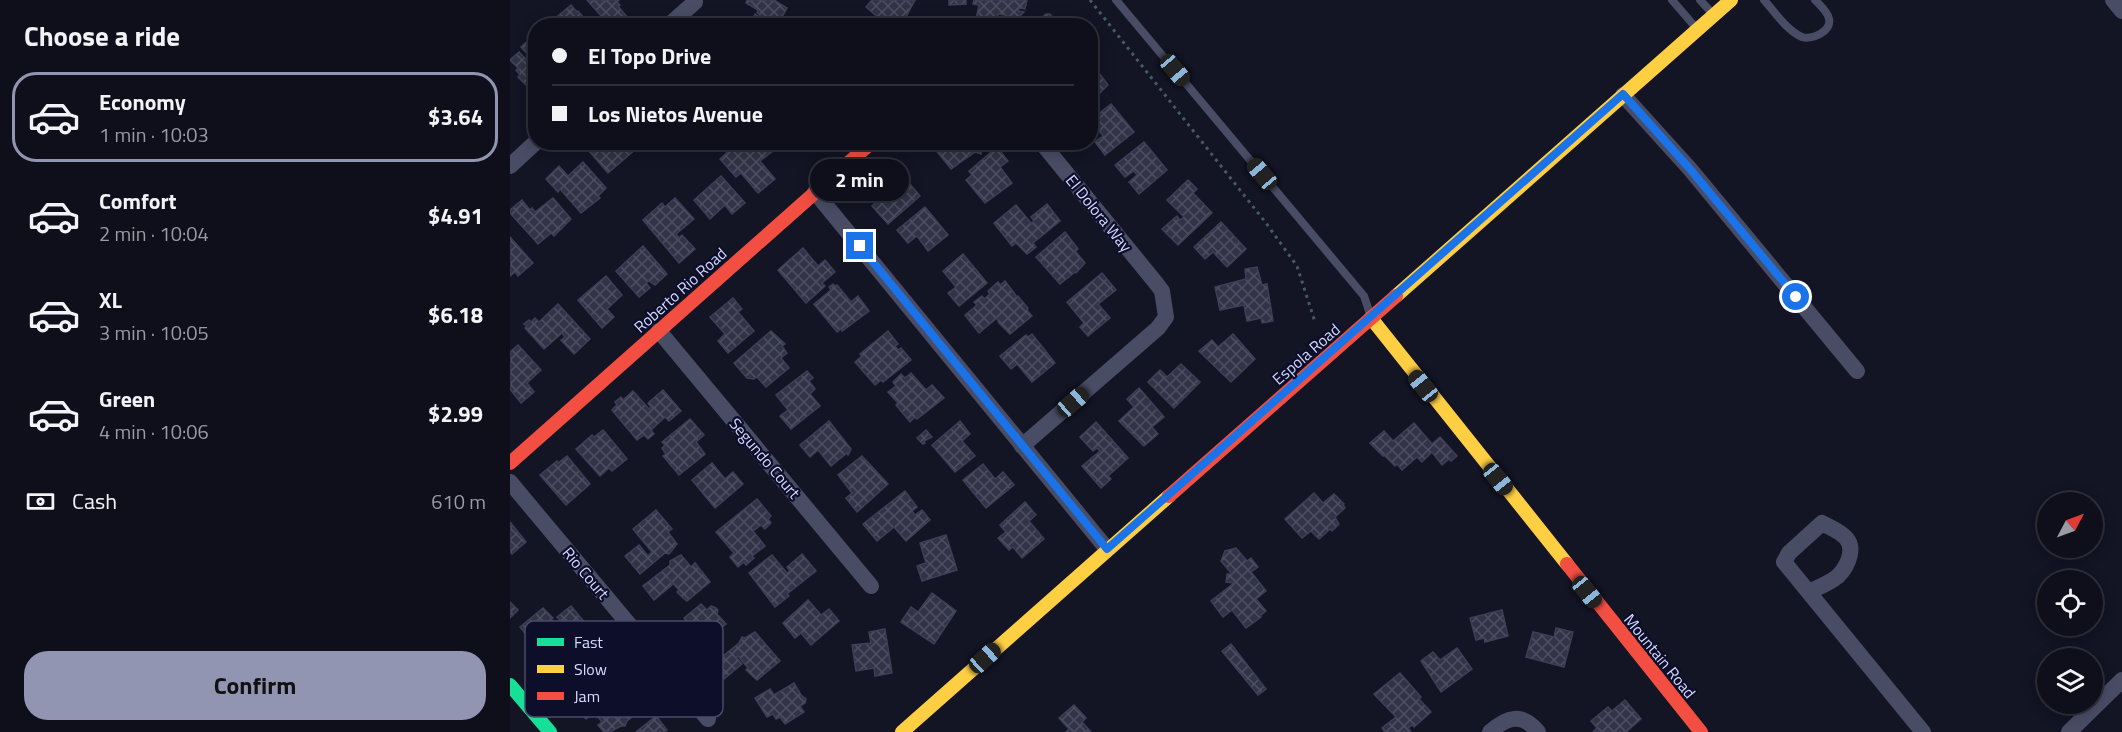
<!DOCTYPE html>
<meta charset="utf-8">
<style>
:root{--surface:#0e0f1b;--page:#171824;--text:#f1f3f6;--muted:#9b9ca3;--line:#2e2f3a;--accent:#9295b2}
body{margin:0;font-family:"Titillium Web",sans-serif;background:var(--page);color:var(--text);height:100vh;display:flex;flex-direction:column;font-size:22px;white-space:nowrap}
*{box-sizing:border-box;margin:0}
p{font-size:20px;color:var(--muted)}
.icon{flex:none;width:33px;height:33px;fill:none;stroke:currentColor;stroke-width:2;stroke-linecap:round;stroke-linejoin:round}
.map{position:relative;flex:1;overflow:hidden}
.drawer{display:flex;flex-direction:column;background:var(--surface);width:510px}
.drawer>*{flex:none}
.guide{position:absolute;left:18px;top:18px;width:570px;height:132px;border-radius:24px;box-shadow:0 3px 15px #0003,0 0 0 2px var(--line);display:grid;align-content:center;height:132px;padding:0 24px;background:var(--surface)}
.needle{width:39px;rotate:49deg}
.fabs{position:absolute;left:1527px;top:492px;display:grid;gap:12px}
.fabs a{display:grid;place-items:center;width:66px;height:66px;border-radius:50%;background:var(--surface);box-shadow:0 3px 15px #0003,0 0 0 2px var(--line);font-size:30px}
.end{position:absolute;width:27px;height:27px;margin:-14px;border:8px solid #1a73e8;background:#fff;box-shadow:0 0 0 3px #fff}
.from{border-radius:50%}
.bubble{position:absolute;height:42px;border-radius:21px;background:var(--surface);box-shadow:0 3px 15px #0003,0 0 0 2px var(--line);font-size:20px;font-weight:700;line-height:42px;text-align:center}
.car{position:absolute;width:18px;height:36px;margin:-18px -9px;border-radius:8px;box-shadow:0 0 4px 2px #0007;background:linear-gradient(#222 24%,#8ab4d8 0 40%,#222 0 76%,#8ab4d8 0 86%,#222 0)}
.guide b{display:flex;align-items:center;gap:21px;height:57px;font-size:22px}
.guide b+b{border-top:2px solid var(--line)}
.guide i{width:15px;height:15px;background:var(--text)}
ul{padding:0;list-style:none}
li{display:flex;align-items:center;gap:18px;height:90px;margin:0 12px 9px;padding:0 12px;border:3px solid transparent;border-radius:24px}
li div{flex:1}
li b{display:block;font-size:22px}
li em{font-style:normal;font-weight:700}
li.selected{border-color:var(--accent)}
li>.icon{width:54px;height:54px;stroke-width:1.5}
h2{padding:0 24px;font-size:27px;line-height:72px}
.pay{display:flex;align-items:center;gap:15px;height:66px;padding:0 24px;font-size:22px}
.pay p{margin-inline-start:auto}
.primary-button{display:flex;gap:12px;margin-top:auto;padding:12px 24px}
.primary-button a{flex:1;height:69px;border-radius:24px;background:var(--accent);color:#111;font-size:24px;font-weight:700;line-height:69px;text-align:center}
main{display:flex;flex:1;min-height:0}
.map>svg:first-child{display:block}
.building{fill:url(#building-cross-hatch);stroke:#3e3e58;stroke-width:1.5}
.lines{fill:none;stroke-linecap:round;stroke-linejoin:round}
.path{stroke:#445b66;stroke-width:3;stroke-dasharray:3 4.5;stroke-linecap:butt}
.lane{stroke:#484c65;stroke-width:8}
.street{stroke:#484c65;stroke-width:16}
.fast{stroke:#16e098;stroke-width:14}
.slow{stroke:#ffcf43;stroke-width:14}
.jam{stroke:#f24e42;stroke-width:14}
.route{stroke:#1a73e8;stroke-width:8}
.labels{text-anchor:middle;stroke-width:4.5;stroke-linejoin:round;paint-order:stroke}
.street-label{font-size:16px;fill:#d6daff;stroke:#0d0e2a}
.key{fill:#0d0e2a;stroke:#494b6a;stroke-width:1.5}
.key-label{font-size:16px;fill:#d6daff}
</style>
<main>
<section class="drawer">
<h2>Choose a ride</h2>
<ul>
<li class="selected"><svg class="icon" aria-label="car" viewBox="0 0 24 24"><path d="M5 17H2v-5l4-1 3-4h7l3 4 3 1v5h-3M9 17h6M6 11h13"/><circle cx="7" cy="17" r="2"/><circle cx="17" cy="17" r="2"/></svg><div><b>Economy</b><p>1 min · 10:03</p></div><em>$3.64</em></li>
<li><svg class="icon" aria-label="car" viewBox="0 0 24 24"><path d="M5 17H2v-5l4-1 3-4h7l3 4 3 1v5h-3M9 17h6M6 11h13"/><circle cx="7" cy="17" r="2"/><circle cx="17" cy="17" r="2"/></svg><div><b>Comfort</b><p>2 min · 10:04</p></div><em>$4.91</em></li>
<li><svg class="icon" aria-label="car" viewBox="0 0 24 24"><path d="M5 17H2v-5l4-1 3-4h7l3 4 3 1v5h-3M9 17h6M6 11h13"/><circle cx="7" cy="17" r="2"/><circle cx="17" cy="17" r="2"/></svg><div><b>XL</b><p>3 min · 10:05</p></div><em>$6.18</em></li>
<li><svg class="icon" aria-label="car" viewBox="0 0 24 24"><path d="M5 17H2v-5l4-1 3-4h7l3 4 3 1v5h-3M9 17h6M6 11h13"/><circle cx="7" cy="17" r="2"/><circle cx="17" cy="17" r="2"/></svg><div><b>Green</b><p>4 min · 10:06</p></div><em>$2.99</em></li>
</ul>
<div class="pay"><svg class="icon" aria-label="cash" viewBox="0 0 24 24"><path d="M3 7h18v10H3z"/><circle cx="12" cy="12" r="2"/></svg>Cash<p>610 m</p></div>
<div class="primary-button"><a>Confirm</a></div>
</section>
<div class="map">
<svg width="1612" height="732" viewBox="0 0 1612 732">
<defs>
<pattern id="building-cross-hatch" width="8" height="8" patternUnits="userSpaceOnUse" patternTransform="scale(1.5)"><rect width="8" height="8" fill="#313346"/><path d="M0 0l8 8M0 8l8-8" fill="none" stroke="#4e5062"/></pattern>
</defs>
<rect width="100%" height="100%" fill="#131424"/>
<g class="building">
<path d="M77 0H109L107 2 110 5 108 6 117 17 107 26H100Z"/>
<path d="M237 0H264L277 8 267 26H244L240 23 245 14 249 17 250 15 247 13 248 10 236 3Z"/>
<path d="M362 0H405L396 17 401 22 398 26H378L356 7Z"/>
<path d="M439 0H456V4L439 5Z"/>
<path d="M464 0H517L515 9 509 8 508 11 514 12 503 23 493 21 495 15 488 14 487 21 466 19 469 5 463 4Z"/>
<path d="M61 5 67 12 68 11 81 26H48L43 20Z"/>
<path d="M536 14H540L549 26H527L525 23Z"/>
<path d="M26 33V95L8 77 10 75 6 70 9 69 0 60 9 52 16 59 19 56 11 47Z"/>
<path d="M585 68 598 85 589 94 588 93 582 98 580 101V69L582 71Z"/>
<path d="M601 104 624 132 595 155 585 142 593 136 581 120Z"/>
<path d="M75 142 101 144 120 142 126 149 98 173 73 144Z"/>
<path d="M228 142H258L264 150 250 161 265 179 248 193 231 173 226 177 210 159Z"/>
<path d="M271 142H287L279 150Z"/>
<path d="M422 142H476L471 147V154L465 152 441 169 425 149 426 148Z"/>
<path d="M634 142 657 170 629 194 619 182 627 175 624 171 615 177 605 165Z"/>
<path d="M487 147 498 161 490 167 502 183 475 203 456 180 462 175 459 171Z"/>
<path d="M73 162 96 188 88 196 90 198 71 213 50 189 48 192 36 179 49 166 58 176Z"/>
<path d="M381 169 390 180 394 177 410 196 378 224 362 206 369 200 359 188Z"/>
<path d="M211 176 235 203 222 214 215 205 200 219 184 200Z"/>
<path d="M678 180 687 189 683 193 702 213 668 245 652 229 667 216 670 220 674 217 657 200Z"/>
<path d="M43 198 61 219 44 236 41 233 28 244 0 213V210L12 200 20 210 22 208 25 212Z"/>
<path d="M165 198 184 219 166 234 169 238 172 235 185 249 169 263 133 220 152 203 155 207Z"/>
<path d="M537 204 550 221 523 243 526 247 517 254 506 243 502 246 484 223 506 205 521 223 524 221 521 217Z"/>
<path d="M415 207 438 235 418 251 407 236 398 243 387 230Z"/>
<path d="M711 222 736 249 717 267 703 252 695 259 684 247Z"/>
<path d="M555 232 568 249 560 256 566 252 575 263 566 273 565 272 550 284 526 257Z"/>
<path d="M0 237 23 263 8 276 5 272 0 276Z"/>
<path d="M133 246 157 274 145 285 139 281 136 283 140 288 129 297 106 271Z"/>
<path d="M293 248 308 266 315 260 325 272 312 283 315 286 296 303 268 270Z"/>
<path d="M453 254 477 283 449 306 438 293 446 287 433 271Z"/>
<path d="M747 267 752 285 757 284 763 321 752 323 751 318 737 321 734 305 710 310 705 287 736 279 735 269Z"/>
<path d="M592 273 606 290 588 304 600 318 578 336 570 327 574 323 557 302Z"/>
<path d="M96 276 112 295 97 309 104 317 92 328 68 300Z"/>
<path d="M495 281 507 297 508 296 518 308 517 310 522 316 500 334 489 323 487 318 469 333 455 315 467 305 464 302 472 296 474 299 480 294 478 291 488 282 490 285Z"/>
<path d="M323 284 325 286 327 285 341 302 348 296 359 311 332 331 331 329 327 332 304 304 321 290 319 287Z"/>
<path d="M223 298 232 309 228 312 244 331 218 353 208 341 215 334 200 317Z"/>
<path d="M48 304 80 339 64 354 51 340 55 337 52 333 34 349 15 328 17 326 14 324 19 320 21 322 25 318 29 322Z"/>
<path d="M261 331 275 344 272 346 277 353 271 358 279 368 256 387 247 377 244 379 237 378 224 363Z"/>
<path d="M378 331 388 344 385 346 388 350 391 348 401 360 373 382 371 380 365 385 345 362 352 356 350 354Z"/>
<path d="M522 334 545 363 522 382 507 364 501 369 490 356 516 335 518 337Z"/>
<path d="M723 334 745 359 721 382 689 351 702 340 708 347Z"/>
<path d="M8 345 31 370 17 383 24 392 11 403 0 389V352Z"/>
<path d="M671 364 690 382 664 408 638 382 650 370 657 377Z"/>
<path d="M297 371 303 378 299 381 305 389 300 394 310 406 281 429 270 416 278 410 266 395Z"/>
<path d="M401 373 416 390 422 385 434 398 407 419 405 417 400 422 386 405 388 403 378 392 386 386 383 382 391 374 395 378Z"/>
<path d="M629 388 654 417 642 427 648 434 634 446 609 421 624 407 617 399Z"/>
<path d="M153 390 171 411 159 421 155 417 141 430 144 434 138 439 134 435 127 440 102 410 107 405 105 402 111 397 113 400 123 391 139 409 141 407 138 403Z"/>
<path d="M180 419 194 435 186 442 195 454 169 475 153 456 156 454 152 448 155 445 152 442Z"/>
<path d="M319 421 341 449 338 455 337 453 321 466 308 450 300 457 290 445Z"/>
<path d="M450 421 460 434 452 441 465 456 445 472 422 445Z"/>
<path d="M586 422 618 458 598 476 601 479 591 488 572 466 590 451 587 448 583 451 570 437Z"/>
<path d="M904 423 922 444 930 437 947 456 941 461 939 459 932 465 922 452 912 462 907 457 892 470 887 464 885 466 875 456 878 453 873 456 860 443 874 431 883 441Z"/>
<path d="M93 430 117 459 102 471 99 468 90 476 66 449 82 435 84 437Z"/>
<path d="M416 430 422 437 414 441 415 443 413 444 407 438Z"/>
<path d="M57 456 80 484 56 505 30 475 47 461 48 463Z"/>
<path d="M352 456 378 484 347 512 336 498 342 493 328 475Z"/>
<path d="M202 463 215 479 223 472 233 484 205 508 182 480Z"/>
<path d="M473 464 485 479 493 472 504 485 476 508 453 480Z"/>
<path d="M395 491 407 507 402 511 405 515 412 510 420 520 396 541 384 527 367 541 353 524Z"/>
<path d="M804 493 813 503 824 494 834 504 833 505 835 508 825 517 829 524 822 531 820 529 809 539 801 531 792 538 775 519Z"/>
<path d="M247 499 261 516 258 519 261 523 255 529 251 525 243 531 255 546 242 556 244 558 236 565 234 562 228 567 220 557 224 553 206 532Z"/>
<path d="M515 502 526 515 519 521 534 539 512 558 503 547 499 550 488 538 496 532 490 525Z"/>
<path d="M146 510 162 529 158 532 167 544 159 554 155 553 130 574 115 556 129 545 138 556 142 552 123 529Z"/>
<path d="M0 522 16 542 2 554 0 552Z"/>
<path d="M436 535 447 570 412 581 407 566 416 563 410 543Z"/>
<path d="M726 548 737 561 741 558 748 567 741 572 756 591 746 599 756 611 751 615V617L736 628 722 610 713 617 701 601 724 583 716 582 717 574H722L711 561 715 551Z"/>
<path d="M292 554 306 571 277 594 279 596 265 607 239 573 262 555 277 573 280 571 277 567Z"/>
<path d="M171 555 181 567 185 563 200 582 177 601 173 598 167 592 169 590 158 578 162 585 144 600 133 586 160 565V561Z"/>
<path d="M422 593 446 611 424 644 391 622 401 607 408 612Z"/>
<path d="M298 600 311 615 319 609 329 621 301 645 291 633 285 638 273 623Z"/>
<path d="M0 602 8 610 0 618Z"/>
<path d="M191 604 197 610 201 606 206 608 208 610 207 614 216 624 198 639 202 644 189 655 168 632 178 623 174 618Z"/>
<path d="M61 606 76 624 51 645 48 650H45L35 658 10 627 33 608 43 618 41 619 47 625 51 632 57 628 47 617Z"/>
<path d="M992 610 998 636 975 642 974 638 966 640 960 618Z"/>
<path d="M1046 628 1063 632 1054 667 1016 657 1023 632 1044 637Z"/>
<path d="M375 629 382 673 365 676 364 668 346 671 342 645 361 643 359 632Z"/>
<path d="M245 632 270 661 247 680 236 670 238 668 228 656 226 657 232 664 214 679 202 665 229 643 232 637 235 638Z"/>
<path d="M721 644 756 689 748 695 712 651Z"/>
<path d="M947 648 962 669 931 692 911 661 923 652 930 660Z"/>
<path d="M890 673 911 697 909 699 921 712 904 727 902 725 898 728 901 732H875L872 728 886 717 864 694Z"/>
<path d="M100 683 110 693 108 695 115 701 118 708 120 707 114 700 132 685 144 699 117 721 115 726H111L100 732H94L88 725 92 722 84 712 76 719 68 710Z"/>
<path d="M284 683 291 695 296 699 295 703 290 706 294 712 275 724 270 717 266 719 263 714 257 717 245 698 260 689 264 695Z"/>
<path d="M1115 700 1131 719 1116 732H1083L1087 728 1081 721 1098 707 1102 711Z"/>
<path d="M564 705 576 718 572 722 581 732H556L559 729 549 718Z"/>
<path d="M146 716 157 730 154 732H126Z"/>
</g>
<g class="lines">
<path class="path" d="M580 0 756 223 787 266 805 322"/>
<g class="lane">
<path d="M606 0 854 296 860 314"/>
<path d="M1162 0 1187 29"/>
<path d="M1190 0 1202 13"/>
<path d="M1254 0C1264 11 1277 31 1292 37 1301 40 1322 32 1319 19 1318 12 1310 5 1305 0"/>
</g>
<g class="street">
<path d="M1603 0 1612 11"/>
<path d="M158 26 185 2"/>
<path d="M1113 95 1180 169 1347 371"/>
<path d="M0 166 26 142"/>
<path d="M305 192 597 549"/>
<path d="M149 331 361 586"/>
<path d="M512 446 648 328 656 317 652 291 646 283 531 142"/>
<path d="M0 482 198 719"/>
<path d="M1299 592C1307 588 1317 584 1324 579 1335 572 1347 550 1336 538 1330 531 1319 527 1312 523L1279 553 1274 562 1413 732"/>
<path d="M980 732C997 717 1012 712 1028 732"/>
<path d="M1559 732 1612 680"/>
</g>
<path class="fast" d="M0 685 40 732"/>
<g class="slow">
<path d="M886 296 1221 0"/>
<path d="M861 318 1057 564"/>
<path d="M392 732 659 496"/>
</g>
<g class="jam">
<path d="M0 463 362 142"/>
<path d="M659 496 886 296"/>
<path d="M1057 564 1191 732"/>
</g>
</g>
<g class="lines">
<path class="route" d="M350 246 597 549 1113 94 1180 169 1286 297"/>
</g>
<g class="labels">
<g class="street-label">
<text transform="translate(589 213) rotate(51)" y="6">El Dolora Way</text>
<text transform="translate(170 290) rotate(-42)" y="6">Roberto Rio Road</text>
<text transform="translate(796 354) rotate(-41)" y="6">Espola Road</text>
<text transform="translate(255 458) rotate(50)" y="6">Segundo Court</text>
<text transform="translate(76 573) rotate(50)" y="6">Rio Court</text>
<text transform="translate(1150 656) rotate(51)" y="6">Mountain Road</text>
</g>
</g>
<rect x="15" y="621" width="198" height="96" rx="9" class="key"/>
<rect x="27" y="638" width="27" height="8" fill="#16e098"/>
<rect x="27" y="665" width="27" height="8" fill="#ffcf43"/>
<rect x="27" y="692" width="27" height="8" fill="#f24e42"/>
<g class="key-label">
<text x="64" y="648">Fast</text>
<text x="64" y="675">Slow</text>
<text x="64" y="702">Jam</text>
</g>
</svg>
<div class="fabs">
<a><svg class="needle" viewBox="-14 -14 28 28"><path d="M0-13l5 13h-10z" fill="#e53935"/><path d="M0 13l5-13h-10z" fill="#9b9ca3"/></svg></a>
<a><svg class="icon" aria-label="locate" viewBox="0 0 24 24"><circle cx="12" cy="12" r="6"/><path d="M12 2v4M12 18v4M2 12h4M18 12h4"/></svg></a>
<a><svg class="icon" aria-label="layers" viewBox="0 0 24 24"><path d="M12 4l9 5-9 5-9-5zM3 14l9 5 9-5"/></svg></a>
</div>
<i class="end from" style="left:1286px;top:297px"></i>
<i class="end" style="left:350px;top:246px"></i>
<div class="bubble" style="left:300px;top:159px;width:99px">2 min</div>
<i class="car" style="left:665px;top:70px;rotate:140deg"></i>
<i class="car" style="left:752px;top:174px;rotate:320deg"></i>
<i class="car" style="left:913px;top:386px;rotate:321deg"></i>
<i class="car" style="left:563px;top:402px;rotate:49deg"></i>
<i class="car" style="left:988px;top:479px;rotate:141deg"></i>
<i class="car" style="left:1077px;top:592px;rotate:141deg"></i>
<i class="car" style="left:475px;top:658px;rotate:48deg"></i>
<div class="guide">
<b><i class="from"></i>El Topo Drive</b>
<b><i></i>Los Nietos Avenue</b>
</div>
</div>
</main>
